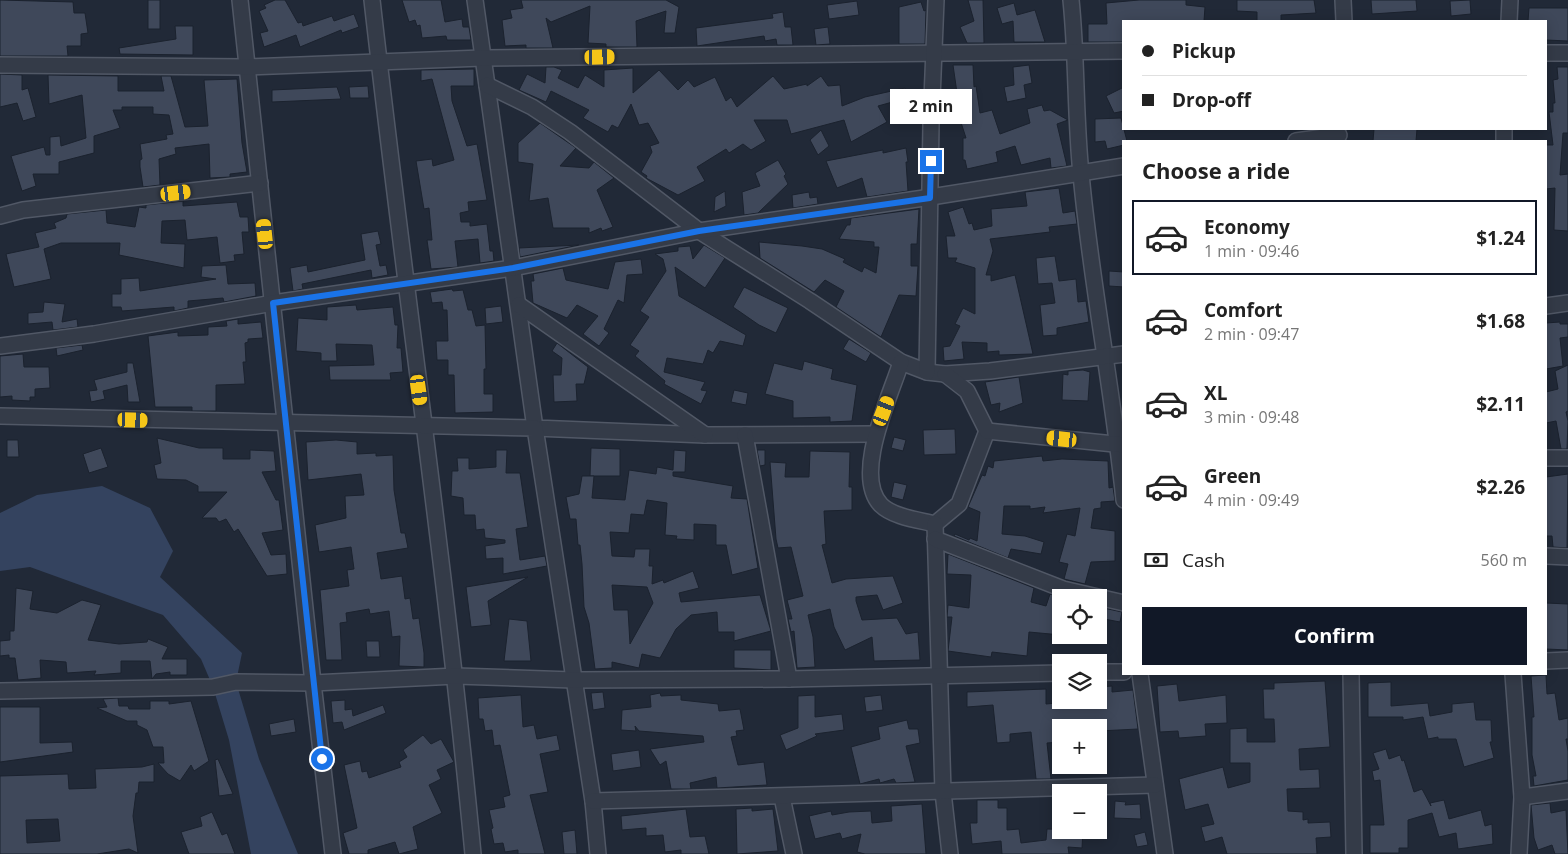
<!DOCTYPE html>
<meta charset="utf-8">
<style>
:root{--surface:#fff;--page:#f2f2f2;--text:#222;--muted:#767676;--line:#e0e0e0;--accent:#111827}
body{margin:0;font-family:"Open Sans",sans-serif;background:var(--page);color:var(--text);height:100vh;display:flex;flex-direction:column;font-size:19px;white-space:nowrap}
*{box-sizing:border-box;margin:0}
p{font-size:16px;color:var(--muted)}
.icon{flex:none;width:28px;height:28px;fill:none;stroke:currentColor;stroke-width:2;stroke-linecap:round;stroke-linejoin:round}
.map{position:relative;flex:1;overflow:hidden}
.side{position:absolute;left:1122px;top:140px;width:425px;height:535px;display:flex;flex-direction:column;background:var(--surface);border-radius:0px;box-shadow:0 2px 12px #0003}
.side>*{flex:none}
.guide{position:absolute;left:1122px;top:20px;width:425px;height:110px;border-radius:0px;box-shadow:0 2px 12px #0003;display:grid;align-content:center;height:110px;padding:0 20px;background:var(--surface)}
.fabs{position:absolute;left:1052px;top:589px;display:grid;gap:10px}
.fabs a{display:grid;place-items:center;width:55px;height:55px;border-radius:0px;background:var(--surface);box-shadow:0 2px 12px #0003;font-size:25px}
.end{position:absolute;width:22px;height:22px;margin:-11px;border:6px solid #1a73e8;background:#fff;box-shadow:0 0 0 2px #fff}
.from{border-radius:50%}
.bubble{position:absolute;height:35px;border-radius:0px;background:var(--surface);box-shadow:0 2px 12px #0003;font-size:16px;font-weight:700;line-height:35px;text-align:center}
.car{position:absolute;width:15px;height:30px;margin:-15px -8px;border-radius:6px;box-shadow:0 0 4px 1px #0007;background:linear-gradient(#f5c518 24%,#345 0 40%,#f5c518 0 76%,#345 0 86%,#f5c518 0)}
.guide b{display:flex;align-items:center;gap:18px;height:48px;font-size:19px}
.guide b+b{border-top:1px solid var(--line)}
.guide i{width:12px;height:12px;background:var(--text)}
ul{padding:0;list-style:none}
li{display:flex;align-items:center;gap:15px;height:75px;margin:0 10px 8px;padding:0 10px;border:2px solid transparent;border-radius:0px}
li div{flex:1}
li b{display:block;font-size:19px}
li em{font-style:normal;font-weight:700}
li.selected{border-color:var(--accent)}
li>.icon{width:45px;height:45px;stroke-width:1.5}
h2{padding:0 20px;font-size:22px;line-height:60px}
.pay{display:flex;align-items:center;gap:12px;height:55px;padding:0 20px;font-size:19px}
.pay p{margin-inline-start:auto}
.action{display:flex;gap:10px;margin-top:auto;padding:10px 20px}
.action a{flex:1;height:58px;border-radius:0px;background:var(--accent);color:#fff;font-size:20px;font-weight:700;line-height:58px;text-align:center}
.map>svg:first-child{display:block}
.water{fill:#34435f}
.building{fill:#3f485a;stroke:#1b222e;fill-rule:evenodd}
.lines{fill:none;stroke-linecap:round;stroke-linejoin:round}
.street-casing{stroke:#515866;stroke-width:18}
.street{stroke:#343b48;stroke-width:15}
.route{stroke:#1a73e8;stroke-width:6}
</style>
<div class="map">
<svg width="1568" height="854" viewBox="0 0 1568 854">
<rect width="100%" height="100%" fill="#212937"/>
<path class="water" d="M102 486 150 508 173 551 160 577 242 653 236 682 259 759 298 854H251L229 740 213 687 201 659 163 615 30 567 0 571V513L37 495Z"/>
<g class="building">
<path d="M0 0 73 2 74 13H85L88 33 81 34V46H67L68 56H0Z"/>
<rect x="148" y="0" width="12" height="29"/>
<path d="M275 0H285L298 23 302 22 303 26 332 16 334 21 354 14 359 27 342 33 341 30 300 47 296 35 264 47 260 33 268 31 259 11 266 8 264 5Z"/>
<path d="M402 0H441L445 22 462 19 463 27H469L471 40H447L446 36 422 38 420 25 417 26 415 20 409 22Z"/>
<path d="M521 0H666L679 7 675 33H664L666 11 636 21 637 47H606V44L588 43 590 6 551 22 546 18 553 48H526V45L505 46 502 20 512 18 510 10 523 8Z"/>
<path d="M968 0H983L984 43H967L960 27 974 21Z"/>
<path d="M1139 0H1186V5L1205 7 1204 21H1124V42H1088V24H1107L1106 3Z"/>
<path d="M1237 0H1314L1316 13 1281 15V21H1257V12L1237 11Z"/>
<path d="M1371 0H1416L1417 11 1372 14Z"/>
<path d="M1470 0 1471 14 1451 16 1450 1Z"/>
<path d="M857 1 859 15 829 19 827 5Z"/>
<path d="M921 2 924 11 926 10 925 44H899V7Z"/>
<path d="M1014 3 1017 15 1035 10 1045 42H1014L1013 21 1002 24 997 8Z"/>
<path d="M1529 8H1568V41L1546 40V21H1528Z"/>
<path d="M783 12 785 27H791L793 45H777L776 39 765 41 764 36 697 46 696 28 773 18 772 14Z"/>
<path d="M175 26H193V55L120 54 119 48 176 39Z"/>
<path d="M828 27 830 44 816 45 814 29Z"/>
<path d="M953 65H973L974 87 976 86 980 113 992 110 1000 134 1030 123 1027 109 1042 105 1044 111 1050 110 1068 120 1057 124 1067 166 1051 168 1050 158 1021 165 1015 146 996 152 998 162 967 169 965 160H963V138H966L956 107H959Z"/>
<path d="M1029 65 1032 83 1024 85 1026 98 1007 102 1004 87 1014 85 1013 67Z"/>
<path d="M546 67H554L562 70 558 78 578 88 585 75 604 87V70L633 68V93L659 70 678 90 688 80 694 87 715 77 726 101 731 97 737 107 773 76 784 89 807 84V86L821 76 828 86 840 85 842 106 865 97 905 88 907 98 878 106 887 122 851 142 844 120 791 134 787 120H754L766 141 751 150 743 144 729 153 726 149 697 167 705 181 678 195 646 178 647 176 641 172 652 152 650 146 659 143 648 123 639 125 631 104 618 128 612 125 608 132 583 118 589 110 551 91 546 102 519 90 527 74 545 83Z"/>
<path d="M1557 67H1568V133H1563L1560 175 1568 174V231L1554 230 1555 188 1546 189V145H1553L1549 112H1553V103H1555L1553 80 1558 79Z"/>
<path d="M474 69V86H451L452 101 467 146 477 144 487 200 468 202 469 211 460 213 461 222H470V226L487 224 490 251H493L494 261 480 263 478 239 455 241 458 267 431 269 427 240H432L429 208 424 209 416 161 432 159 433 166 454 160 432 79 421 81V70Z"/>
<path d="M0 74 22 75V90L28 88 36 117 23 121 17 103 0 107Z"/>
<path d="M48 75 118 76V91H164L161 76H171L185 127 208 126 204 80 237 79 242 143 247 172 230 174V177L210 178 209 144 175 148 176 154 159 159 160 185 143 187 140 167V160L142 159 140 144 167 139 166 135 173 134 169 115 153 114V107H122V110H113L120 128 94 136V153L59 162V174H33L36 186 22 191 11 156 44 147 46 155H50V137L60 136 61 146 86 138 82 95 49 104Z"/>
<path d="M368 86 369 98H350L349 87Z"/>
<path d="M337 87 341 99 272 102V90Z"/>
<path d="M1124 87V111L1114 113 1106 96Z"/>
<path d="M1121 118 1127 141H1124V145L1107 149 1105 141 1095 142V119Z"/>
<path d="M540 123 576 148 560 166 589 168 594 162 614 178 597 190 613 227 602 231 601 228 589 233V228H553L548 198 529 201 533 164 518 162V143Z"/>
<path d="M1374 129H1417L1416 141H1373Z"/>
<path d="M821 130 829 146 818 155 810 140Z"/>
<path d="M906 148 908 162H906L908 191 867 197 862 178 837 188 826 161 883 150V153Z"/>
<path d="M778 160 786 174 784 176 788 184 758 213 744 215 742 192 760 186 755 173Z"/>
<path d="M1059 188 1063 213 1075 211 1077 224 1049 227 1050 232 990 239 993 251 986 275H991V281L1015 275 1033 354 999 355V351L987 352V343L962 342 964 359 944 361 943 347 950 346 960 326 955 324 963 308 975 314V268L955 262 957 258H948L946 236H955L948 212 963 207 969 224 972 223 974 230 992 226 991 209 1027 206 1025 192Z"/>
<path d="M725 191 726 206 714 212 715 197Z"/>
<path d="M809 192 810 198 817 197 818 204 793 208 792 195Z"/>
<path d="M183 201V206L237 202 240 217H248L249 232H242L244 254 234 255 235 261 220 263 217 237 187 240 185 220 162 221 161 243 185 244 184 268 119 255 120 243H61L44 249 51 279 14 287 6 254 39 247 35 233 56 228 54 223 66 218 67 214 106 210 107 223 135 227 139 207 146 208V205Z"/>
<path d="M919 209 917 244H911V266H918L916 296 899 295 881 337 836 307 844 291 825 280 814 292 760 258 759 242 802 246 822 249 845 259 843 262 862 272 864 267 876 273 879 247H874V242L839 239 847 225H850L851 218Z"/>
<path d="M378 231 381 244 376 245 380 266 386 265 388 275 372 278 371 270 302 284 303 289 293 291 290 268 307 265 308 272 365 260 361 234Z"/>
<path d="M579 245 520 257 519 248Z"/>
<path d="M704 245 725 258 705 288 675 267 679 296 746 335 743 346 720 341 713 353 708 350 703 364 667 358 664 372 705 382 701 390 707 391 701 404 664 384 665 381 635 356 639 351 630 345 649 317 640 311 666 271 663 259 655 254 678 251V247L690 246 693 259Z"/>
<path d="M1055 256 1059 281 1076 279 1078 302 1086 301 1089 322 1057 328V335L1043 336 1040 305 1055 303 1052 283 1038 284 1036 258Z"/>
<path d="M641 259 643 274 627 275 624 303 618 300 604 329 609 333 599 346 583 334 598 316 577 305 567 318 533 303 531 281H534L533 274 563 268 566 280 608 289 615 262Z"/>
<path d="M226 265 228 284 255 283 256 296 224 302 223 298 188 301V308L174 311V307L122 311 121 307H112V294H121V279L139 278 140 291 216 279 201 277 202 266Z"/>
<path d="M1109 271 1124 272V287L1109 286Z"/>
<path d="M744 287 788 308 776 333 759 325 733 307Z"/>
<path d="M452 289 453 291 463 290 468 310H472L476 326 485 325 486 369H484V394H493V412L455 413 454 375H448V360H437L436 341H448L447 310H443L442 302 432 303 430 292Z"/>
<path d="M44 302 65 304 62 322 77 319 78 327 53 330 52 322 28 324V313L43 312Z"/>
<path d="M356 305 357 310 393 307 395 325H398L397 348H401L403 372 390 373 391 380H330L329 366 374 365 372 345 336 344 337 361H321V353L296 351 298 318 327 320V307Z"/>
<path d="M501 306 503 322 486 324 485 308Z"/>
<path d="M238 319V324L261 322 263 338 248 339V342L245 343 246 362H243L245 384 216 385V411H192V407H155L148 336 178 332V336L208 335V327L227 326 226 321Z"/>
<path d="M1560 322V324H1568V337L1560 338 1563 366 1546 369V323Z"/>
<path d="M849 339 871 353 866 362 843 349Z"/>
<path d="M557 343 588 367 584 384H576L577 401 554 402 553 375H561L562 358 552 351Z"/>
<path d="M82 345 83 350 57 356 56 348Z"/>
<path d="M23 354 24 367H49L50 388 35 389V397H30V401L12 400V396L0 397V356Z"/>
<path d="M804 361 833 369 831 379 857 385 852 421 830 422V417L793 418V401L765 394 774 363 802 370Z"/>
<path d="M127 363H133L140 402H128L127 385 103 391 105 399 91 402 89 391 97 390 94 380 127 372Z"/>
<path d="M1568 365V411L1566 412 1568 421 1567 449H1561L1556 421 1546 423V392L1558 389 1555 371Z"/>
<path d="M1083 370 1090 372 1088 401 1062 400 1063 374 1068 375V371Z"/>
<path d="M1019 377 1023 403 999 412 1000 403 991 405 985 382Z"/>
<path d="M734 390 748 393 746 405 731 402Z"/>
<path d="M955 429 956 454 924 455 923 430Z"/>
<path d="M894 437 906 440 903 451 891 448Z"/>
<path d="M157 438 199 448H223V459H250V450L274 451 276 471 262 472 276 500H279L283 530 262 533 271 555 286 554 287 574 267 576 238 529 234 532 226 519 219 522 216 518H202L227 492H198V486L186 480 157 479 154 465 161 463Z"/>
<path d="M7 440H18L19 457H7Z"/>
<path d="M336 440 357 442V454L376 453V456L393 455 394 490 401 533H405L408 548 377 553 381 579 402 576 405 599 410 598 413 619 419 618 424 653V667L399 666 400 636 392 637 389 611 370 614 369 609 346 613 347 622 340 623 342 660H326L320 590 349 586 347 570 354 569 351 547 319 552 315 525 346 518 345 496 364 495 361 474 308 480 306 442Z"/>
<path d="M101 448 108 467 89 473 83 454Z"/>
<path d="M591 448 620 449V476H590Z"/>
<path d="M496 450H507L506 473H520L528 527 516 529 520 560 545 556 547 566 503 574V558L486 559 485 546 505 543V540L485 538 484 529 476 530 475 515H464L463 498 451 496 452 471H458L457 458H469V469L496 467Z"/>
<path d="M674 450 686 451 685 472H673V476L733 486 731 498 747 499 758 568 732 575 726 545H716V525L694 524V540L676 539 677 536 665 535 667 503 647 500 644 515 631 514 629 533 610 532 612 556 634 557 635 549H650L649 566H653L652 584 663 580 664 583 693 571 699 588 679 593 681 602 760 595 771 631 734 641V632H718L717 612 691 615 676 629 660 658 642 654 639 668 612 662V668L595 669 589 623 584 607 582 564 580 545H578L576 519H570L566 497 579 494 582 476H594L592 498 625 500 629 470 656 474 657 467 673 470ZM612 585 647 587 653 603 630 644 628 610H614Z"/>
<path d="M757 450H765V465L760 466Z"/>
<path d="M810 451 850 452 849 487H852V510L824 511 826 544 822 545 832 583 846 579 893 576 903 603 883 610 877 595 856 597V601L862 620 897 618 906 634 918 632 920 660 874 661 872 637 845 650 834 627 830 609 808 615 813 637 815 667 797 668 794 631 791 632 788 619H792L787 600 803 596 791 547 778 548 776 539 770 462 786 463 785 477H809Z"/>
<path d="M1042 456 1043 461 1062 459 1108 461 1109 488 1113 487 1115 501 1101 502V508L1094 509 1091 528 1115 531V561L1091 562 1085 584 1064 579 1068 564 1059 562 1067 534 1075 536 1080 508 1043 513 1045 507 1030 509V506H1004L1002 534 1025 536 1044 542 1041 554 1011 549 1008 558 954 536 955 534 969 540 970 538 977 541 980 512 968 507 982 475 985 476 988 466 993 468 994 461Z"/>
<path d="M1568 474 1567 548 1553 547 1552 536H1546V477Z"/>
<path d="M894 482 907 485 903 500 891 497Z"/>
<path d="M948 554 1034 588 1031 602 1046 606 1050 594 1061 598V635L1029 632 1027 656 992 652 991 657 948 651 952 617H947L948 605 969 608 971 575 947 574Z"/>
<path d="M528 577 488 601 491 625 471 627 466 587Z"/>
<path d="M16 588 33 591 30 609 57 613 82 600 101 605 88 640 119 644 147 642 148 639 168 647 162 659H187V675H170V672L156 674 152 679 150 661H121V673L94 675 96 671 67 673 66 662 40 660 41 678 18 680 15 658H9V655L0 656V641L10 640V631H14Z"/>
<path d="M1546 603 1568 604V650L1546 649Z"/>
<path d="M1099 607 1122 612 1120 622 1099 618Z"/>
<path d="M509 619 527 621 531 661H504Z"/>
<path d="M366 641H379L380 657H367Z"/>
<path d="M734 650H771V670L734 668Z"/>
<path d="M1546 675 1547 694 1555 693 1559 720 1568 718V739H1566L1568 751V780L1534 786 1533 776H1536L1532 755V717H1534L1531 676Z"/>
<path d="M1325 681 1330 747 1299 749 1300 770 1319 769 1320 788 1287 789 1288 811 1303 812V820L1308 819V823L1330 822 1331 837 1316 838 1317 854H1227L1222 837 1205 842 1201 827 1214 824 1208 804 1185 810 1179 779 1223 767 1228 788 1250 782V763H1230V729L1247 728V742H1275L1274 719H1264L1263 689H1274V683Z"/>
<path d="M1391 682V706L1428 703 1430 716 1452 712V704L1474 702 1476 720H1491L1492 742H1490L1494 758 1464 767 1456 739H1438V737L1428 739 1423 717 1403 720V717H1368V683Z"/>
<path d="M1177 684 1179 701 1226 695 1227 723 1205 724 1206 736 1179 738 1178 731 1160 732 1157 686Z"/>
<path d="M1112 686V692L1133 690 1138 729 1099 731V728H1061V742L1047 743 1051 779H1036L1031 732 1010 734V742L997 743 993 705 967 707V692L1046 689V704L1068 702V700H1099V687Z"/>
<path d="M603 692 605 708 593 710 591 693Z"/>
<path d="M660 693 661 696 681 695V700L718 704 719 711 740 709 744 730 736 731 737 736 731 737 738 765 764 762 767 785 717 788 716 777 690 783 691 789H671L666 761 660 765 650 749 704 742 703 736 639 731 635 726 636 731 621 730 622 710 651 707 650 695Z"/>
<path d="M521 695 523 727 534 725 537 739 557 735 560 750 540 754 548 792 530 795 545 854H518V850L505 852 503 843 494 844 491 829 493 828 489 810 505 807 503 797 510 795 500 745 494 746 492 730 485 731 483 719H479L478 698Z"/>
<path d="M815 695V717L842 714 844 730 815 734 817 736 786 750 780 735 798 728V696Z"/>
<path d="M881 695 883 710 866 712 864 697Z"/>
<path d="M118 698 119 706H128L129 709H150V701H169V704L191 701 209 761 194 771 191 765 180 781 168 774 158 763H164L163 747H153L147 730 137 725V721H127L97 708 107 707 103 699Z"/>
<path d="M345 700V710L352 709 353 716 383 705 386 713 344 730 342 722 333 723 331 701Z"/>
<path d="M0 707H40V743L72 742 73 752 0 762Z"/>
<path d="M294 719 296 732 271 736 269 724Z"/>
<path d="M907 720 909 729H918L920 743 906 746 915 782 896 783 894 779 880 783 879 779 860 784 851 747 880 739 878 727Z"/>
<path d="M423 735 431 744 441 739 454 762 437 770 441 779 429 785 442 813 413 827 418 849 399 854 395 842 368 850V854H349L343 833 357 828 344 765 360 761 362 772 367 771 369 778 401 767 399 762 407 757 403 750Z"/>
<path d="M1386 749 1389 759 1400 755 1402 761 1404 760 1414 792 1422 789 1431 806 1430 803 1444 800 1449 819 1481 810 1485 826 1492 824 1493 844 1458 849 1456 833 1439 837 1432 813 1408 820V848H1399V853H1370V825H1384L1380 780 1374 781 1372 771 1379 769 1373 753Z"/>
<path d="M639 750 641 767 613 771 611 754Z"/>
<path d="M218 759 233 794 219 796 215 760Z"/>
<path d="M154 764V782H139L138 793H136L133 816 138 853 129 849 97 854H0V776L68 774 69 789 96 788 95 769 142 767ZM58 819 60 841 27 843 26 820Z"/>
<path d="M977 800H998V808H1007V830L1019 829 1021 843 1046 840 1047 829 1083 830 1082 848 1068 847 1069 854H1002L1001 841 972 844 970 823H977Z"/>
<path d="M1115 801 1126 802 1125 805 1140 804 1141 819 1114 818Z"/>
<path d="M1550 803 1551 813 1566 810 1568 854H1555L1552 845 1538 850 1534 838 1531 805Z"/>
<path d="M922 804 926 854H865L857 852 861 834 842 839 840 833 815 839 809 816 831 811 832 815 849 812 871 811 872 823 892 821 891 806Z"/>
<path d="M752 808V811L773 809 778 851 737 854 736 809Z"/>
<path d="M686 809 690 837 705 836 709 854H681V850L665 852 663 835 646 836V828L622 830 621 816Z"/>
<path d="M212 812 222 835 227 833 235 854H189L181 832 202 826 200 817Z"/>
<path d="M575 830 577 854H564L562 832Z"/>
<path d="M1145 832 1148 845 1137 847 1134 835Z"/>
</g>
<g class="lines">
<defs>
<g id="street">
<path d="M240 0 313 683 333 854"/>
<path d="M372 0C404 285 446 569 473 854"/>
<path d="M475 0 535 428 705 435 875 434"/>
<path d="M1071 0C1077 58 1075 116 1081 174 1091 283 1113 391 1124 500"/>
<path d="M1343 0 1344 21"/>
<path d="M1509 21 1510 0"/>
<path d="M1546 53H1568"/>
<path d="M0 65 246 67 482 58 1124 51"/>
<path d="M487 85 532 107 570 132 699 231 810 301 901 362 927 372 945 374 990 371 1124 354"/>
<path d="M1296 141 1339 135"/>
<path d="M1504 141V129"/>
<path d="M0 216 23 210 260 183"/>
<path d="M519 305 705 435"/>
<path d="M1546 306 1568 303"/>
<path d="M0 346 94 334 273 303 513 268 699 231 931 197 1124 166"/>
<path d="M901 362C891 395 852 475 881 505 893 517 919 520 935 524L959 504 987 431"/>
<path d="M927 372 931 124 936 0"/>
<path d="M945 374 967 391 987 431 1124 445"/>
<path d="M0 416 535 428 593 801 598 854"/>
<path d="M745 435 789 679"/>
<path d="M1546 458H1568"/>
<path d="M935 524 943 792 950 854"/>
<path d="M935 539 1063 589 1124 603"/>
<path d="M1546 556 1568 557"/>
<path d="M1546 661 1568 660"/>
<path d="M1099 672H1124"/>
<path d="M1140 674 1165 854"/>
<path d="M1351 674 1354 854"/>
<path d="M1513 674 1522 797 1519 854"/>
<path d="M0 691 213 687 236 682 313 683 456 676 573 680 789 679 1061 673"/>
<path d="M782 797 794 854"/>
<path d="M1522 797 1568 791"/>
<path d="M593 801 1155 785"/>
</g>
</defs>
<use href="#street" class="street-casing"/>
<use href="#street" class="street"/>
</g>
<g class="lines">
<path class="route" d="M322 759 273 303 513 268 699 231 930 198 931 161"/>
</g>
</svg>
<div class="fabs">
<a><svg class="icon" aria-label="locate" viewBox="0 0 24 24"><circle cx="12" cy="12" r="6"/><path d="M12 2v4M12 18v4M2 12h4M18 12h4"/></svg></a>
<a><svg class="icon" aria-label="layers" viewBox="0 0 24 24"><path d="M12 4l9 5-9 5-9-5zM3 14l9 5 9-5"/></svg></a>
<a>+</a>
<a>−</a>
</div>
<i class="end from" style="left:322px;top:759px"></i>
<i class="end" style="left:931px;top:161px"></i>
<div class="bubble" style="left:890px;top:89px;width:82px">2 min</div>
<i class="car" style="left:600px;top:57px;rotate:89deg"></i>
<i class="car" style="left:176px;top:193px;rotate:83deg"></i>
<i class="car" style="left:265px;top:234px;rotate:354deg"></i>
<i class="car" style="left:419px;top:390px;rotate:172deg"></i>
<i class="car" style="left:884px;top:411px;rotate:21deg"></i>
<i class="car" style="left:133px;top:420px;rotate:92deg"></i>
<i class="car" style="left:1062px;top:439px;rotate:276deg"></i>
<div class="guide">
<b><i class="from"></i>Pickup</b>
<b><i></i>Drop-off</b>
</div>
<section class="side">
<h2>Choose a ride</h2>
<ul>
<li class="selected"><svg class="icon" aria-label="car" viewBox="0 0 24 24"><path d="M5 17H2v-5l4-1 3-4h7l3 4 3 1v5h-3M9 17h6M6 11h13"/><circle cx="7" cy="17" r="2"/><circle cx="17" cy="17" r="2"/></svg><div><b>Economy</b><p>1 min · 09:46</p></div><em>$1.24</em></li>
<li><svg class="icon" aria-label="car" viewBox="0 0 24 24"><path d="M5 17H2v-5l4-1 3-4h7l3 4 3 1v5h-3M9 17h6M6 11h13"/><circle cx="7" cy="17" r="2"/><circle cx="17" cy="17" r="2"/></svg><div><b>Comfort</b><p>2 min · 09:47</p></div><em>$1.68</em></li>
<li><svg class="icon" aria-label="car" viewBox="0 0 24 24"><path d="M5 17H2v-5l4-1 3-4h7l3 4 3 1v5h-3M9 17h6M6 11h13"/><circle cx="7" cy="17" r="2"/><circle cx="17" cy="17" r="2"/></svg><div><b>XL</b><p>3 min · 09:48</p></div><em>$2.11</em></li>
<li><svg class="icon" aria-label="car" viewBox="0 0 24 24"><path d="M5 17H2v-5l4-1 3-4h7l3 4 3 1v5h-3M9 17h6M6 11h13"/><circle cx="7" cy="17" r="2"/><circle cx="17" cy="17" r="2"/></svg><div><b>Green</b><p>4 min · 09:49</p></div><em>$2.26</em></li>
</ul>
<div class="pay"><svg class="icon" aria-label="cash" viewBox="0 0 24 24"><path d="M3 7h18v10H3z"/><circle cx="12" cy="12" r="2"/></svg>Cash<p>560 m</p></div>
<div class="action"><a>Confirm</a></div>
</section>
</div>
